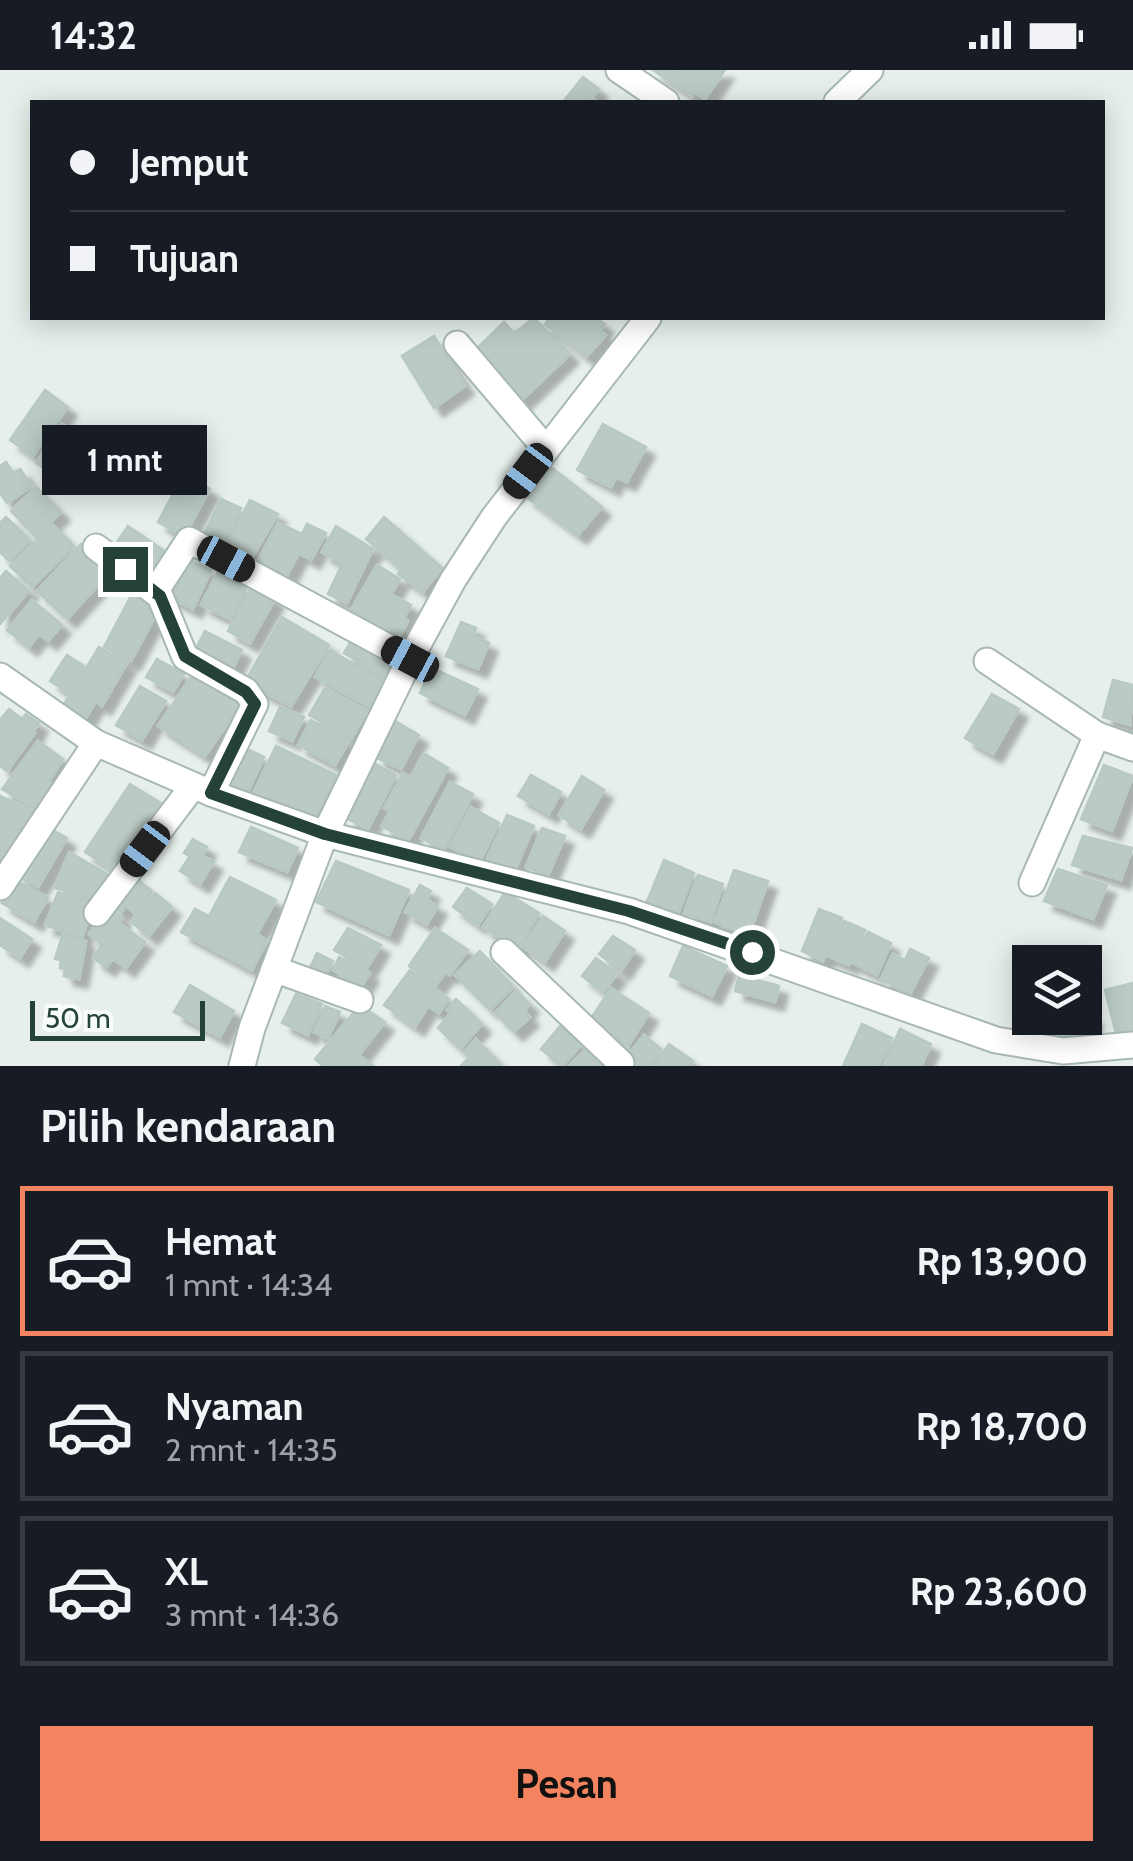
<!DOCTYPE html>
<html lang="id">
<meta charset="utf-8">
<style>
:root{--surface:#171b24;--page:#242831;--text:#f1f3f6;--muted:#9ea1a6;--line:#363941;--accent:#f4845f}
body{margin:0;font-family:Cabin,sans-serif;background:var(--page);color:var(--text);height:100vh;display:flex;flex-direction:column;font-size:38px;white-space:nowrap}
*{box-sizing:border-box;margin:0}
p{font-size:32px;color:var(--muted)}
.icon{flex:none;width:55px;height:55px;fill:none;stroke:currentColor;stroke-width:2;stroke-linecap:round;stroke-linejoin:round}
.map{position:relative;height:996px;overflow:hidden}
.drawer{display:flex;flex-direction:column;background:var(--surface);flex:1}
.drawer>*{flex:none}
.banner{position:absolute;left:30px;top:30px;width:1075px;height:220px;border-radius:0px;box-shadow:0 5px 25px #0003;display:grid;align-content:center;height:220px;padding:0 40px;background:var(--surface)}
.tools{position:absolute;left:1012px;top:875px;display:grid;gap:20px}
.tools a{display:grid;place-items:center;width:90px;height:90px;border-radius:0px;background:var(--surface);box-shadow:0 5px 25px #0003;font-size:50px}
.scale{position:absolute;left:30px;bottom:25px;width:175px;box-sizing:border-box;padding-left:10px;border:5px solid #24423a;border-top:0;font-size:28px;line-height:35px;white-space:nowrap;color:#24423a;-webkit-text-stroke:8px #f7fbf9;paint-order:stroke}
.end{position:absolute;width:45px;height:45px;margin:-22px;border:12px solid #24423a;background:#fff;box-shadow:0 0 0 5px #fff}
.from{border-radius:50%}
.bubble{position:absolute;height:70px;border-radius:0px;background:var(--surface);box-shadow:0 5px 25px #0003;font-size:32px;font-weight:700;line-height:70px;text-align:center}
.car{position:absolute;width:30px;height:60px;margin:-30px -15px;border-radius:12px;box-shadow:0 0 8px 2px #0007;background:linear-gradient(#222 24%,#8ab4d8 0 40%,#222 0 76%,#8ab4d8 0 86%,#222 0)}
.banner b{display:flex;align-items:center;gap:35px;height:95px;font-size:38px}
.banner b+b{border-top:2px solid var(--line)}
.banner i{width:25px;height:25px;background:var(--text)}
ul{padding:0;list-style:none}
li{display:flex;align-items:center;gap:30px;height:150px;margin:0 20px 15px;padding:0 20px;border:5px solid var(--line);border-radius:0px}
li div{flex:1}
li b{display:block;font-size:38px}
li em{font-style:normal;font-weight:700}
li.selected{border-color:var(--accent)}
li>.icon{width:90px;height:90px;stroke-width:1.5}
h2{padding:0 40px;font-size:45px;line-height:120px}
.action{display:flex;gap:20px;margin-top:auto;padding:20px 40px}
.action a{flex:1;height:115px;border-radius:0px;background:var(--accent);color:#111;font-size:40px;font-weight:700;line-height:115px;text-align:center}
.status{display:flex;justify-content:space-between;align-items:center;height:70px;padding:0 50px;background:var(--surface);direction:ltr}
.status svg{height:28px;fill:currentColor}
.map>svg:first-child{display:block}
.building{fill:#bbcac4;stroke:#b8c9c2;stroke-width:2.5;filter:url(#shadow)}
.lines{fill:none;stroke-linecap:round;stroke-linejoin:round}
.minor-casing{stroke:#a8b8b2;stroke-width:29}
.minor{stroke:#fff;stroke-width:25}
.route{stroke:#24423a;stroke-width:12}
</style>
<div class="status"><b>14:32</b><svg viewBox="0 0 49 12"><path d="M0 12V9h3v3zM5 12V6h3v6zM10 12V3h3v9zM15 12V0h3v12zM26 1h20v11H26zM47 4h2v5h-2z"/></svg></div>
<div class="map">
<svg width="1133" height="996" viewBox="0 0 1133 996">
<defs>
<filter id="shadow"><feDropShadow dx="9" dy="9" stdDeviation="2.5" flood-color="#0004"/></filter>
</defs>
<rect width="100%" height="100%" fill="#e6efeb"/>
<g class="building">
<path d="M653 0H680L671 12Z"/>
<path d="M682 0H725L705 29 694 22 692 26 673 13Z"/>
<path d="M583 7 599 19 592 28 598 32H563Z"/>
<path d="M534 248 570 284 519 333 473 282 504 252 514 263Z"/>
<path d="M550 248H596L605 254 600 260 606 265 586 287 545 254Z"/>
<path d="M434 266 465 316 434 338 402 286Z"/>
<path d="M45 320 68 337 33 386 10 370Z"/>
<path d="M62 354 85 369 77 381 81 383 67 405 56 398 52 404 36 393Z"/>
<path d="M603 354 646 377 627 412 616 407 611 417 577 400Z"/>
<path d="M6 392 14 403 20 399 32 416 7 433 0 423V396Z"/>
<path d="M551 397 602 437 578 465 525 426Z"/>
<path d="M184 404 210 419 184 467 158 452Z"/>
<path d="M36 417 61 442 36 467 11 441Z"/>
<path d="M221 429 241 438 221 477 202 468Z"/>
<path d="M250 430 278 444 248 494 223 481Z"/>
<path d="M6 447 30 470 9 491 0 482V453Z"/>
<path d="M384 447 442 498 423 522 398 504 401 499 366 469Z"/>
<path d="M278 453 302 464 307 454 326 463 311 490 299 483 287 506 258 491Z"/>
<path d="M52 454 74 476 32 517 10 496Z"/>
<path d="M128 456 169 484 152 510 111 481Z"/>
<path d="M336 456 373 479 347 533 328 524 342 494 322 482Z"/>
<path d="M81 474 111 501 67 549 37 521Z"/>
<path d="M185 488 211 500 193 539 167 526Z"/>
<path d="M377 495 400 509 391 524 411 535 404 548 408 551 398 569 362 555 366 548 351 540Z"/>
<path d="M6 501 29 521 0 554V508Z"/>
<path d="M218 502 247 517 230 549 201 535Z"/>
<path d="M252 516 275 529 250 573 228 561Z"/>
<path d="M132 524 159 539 131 591 104 577Z"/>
<path d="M32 530 62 555 48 571 39 564 29 577 7 560Z"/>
<path d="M282 547 329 575 291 636 245 612Z"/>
<path d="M461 552 476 558 473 566 489 573 478 599 446 586Z"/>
<path d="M205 561 242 580 229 605 192 586Z"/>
<path d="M355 564 398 589 386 608 344 583Z"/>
<path d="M99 577 127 593 102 636 96 631 84 651 62 637Z"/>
<path d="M330 580 384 612 370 637 315 607Z"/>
<path d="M67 585 84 596 67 622 50 611Z"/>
<path d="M157 589 184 604 173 622 146 607Z"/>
<path d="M432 598 478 619 465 645 420 623Z"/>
<path d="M195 601 242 633 205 686 158 656Z"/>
<path d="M1113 610 1133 615 1130 655 1103 647Z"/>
<path d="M140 616 166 631 142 670 116 655Z"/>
<path d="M325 618 367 641 352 668 309 645Z"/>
<path d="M992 624 1019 639 993 684 965 668Z"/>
<path d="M280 637 304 647 292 671 269 661Z"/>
<path d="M9 639 22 649 26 644 39 653 33 662 35 663 7 701 0 696V650Z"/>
<path d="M311 650 349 671 335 695 298 675Z"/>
<path d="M395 651 419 665 401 699 375 687Z"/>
<path d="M38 671 63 689 49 711 60 719 44 743 2 719Z"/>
<path d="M239 675 264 687 246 726 221 715Z"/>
<path d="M276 676 336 705 311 755 250 730Z"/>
<path d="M425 684 448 698 408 771 382 756 390 741 384 738 403 703 411 707Z"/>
<path d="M374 693 396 705 368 759 346 748Z"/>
<path d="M1104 695 1133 706 1112 761 1081 749Z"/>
<path d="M531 705 561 722 549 744 518 726Z"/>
<path d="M582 706 604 720 581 759 559 745Z"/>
<path d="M450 712 473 724 444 780 421 768Z"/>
<path d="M130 714 164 735 118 803 85 782Z"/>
<path d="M0 726 35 742 25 763 0 752Z"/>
<path d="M471 737 499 753 480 791 450 777Z"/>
<path d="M507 745 534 756 515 800 486 791Z"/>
<path d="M0 754 19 763 6 793 0 790Z"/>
<path d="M47 757 67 768 38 817 16 806Z"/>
<path d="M251 757 298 778 287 802 239 782Z"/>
<path d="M542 758 565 766 548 806 526 797Z"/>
<path d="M1083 766 1132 778 1121 810 1072 795Z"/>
<path d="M193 769 207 777 202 785 214 792 200 814 180 801 190 786 184 783Z"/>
<path d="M69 782 107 804 94 829 55 818Z"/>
<path d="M664 790 694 803 677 846 646 834Z"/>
<path d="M336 791 409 820 389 865 316 832Z"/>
<path d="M1058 799 1107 815 1093 849 1044 831Z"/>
<path d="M734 800 768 811 749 865 715 852Z"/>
<path d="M130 804 152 821 134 843 126 836 121 842 108 833Z"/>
<path d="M698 805 723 814 711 852 684 843Z"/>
<path d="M230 807 276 830 257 864 267 871 252 900 181 862 195 839 209 846Z"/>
<path d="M16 810 48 828 34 852 2 833Z"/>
<path d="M420 815 431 821 426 829 438 836 427 854 405 842Z"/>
<path d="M467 818 492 834 478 855 453 837Z"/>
<path d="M58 822 94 833 82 868 45 855Z"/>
<path d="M505 822 539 843 518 879 483 857Z"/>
<path d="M155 823 172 837 149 866 131 852Z"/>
<path d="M107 837 122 847 119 853 145 872 126 898 113 889 106 897 93 888 102 875 89 864Z"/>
<path d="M819 839 842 848 823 891 802 881Z"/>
<path d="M543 846 565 861 545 892 523 877Z"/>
<path d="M0 848 32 869 20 888 0 875Z"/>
<path d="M844 851 865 860 849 895 828 886Z"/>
<path d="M348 858 381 875 367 898 334 880Z"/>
<path d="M435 858 468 880 450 905 446 902 436 915 409 896Z"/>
<path d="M868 862 891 873 877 905 853 893Z"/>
<path d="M63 863 86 871 79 909 64 906 65 899 60 898 61 890 55 889Z"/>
<path d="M613 866 635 880 621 901 599 884Z"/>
<path d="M683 876 727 896 712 926 670 906Z"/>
<path d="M910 879 929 888 910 924 881 909 893 884 905 890Z"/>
<path d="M480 881 513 917 490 940 455 905Z"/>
<path d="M317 883 333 891 324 908 309 900Z"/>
<path d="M339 887 370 903 358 922 346 915 348 909 333 900Z"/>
<path d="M596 888 617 904 603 922 582 906Z"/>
<path d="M410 900 449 929 439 943 428 936 415 957 384 935Z"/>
<path d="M739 905 779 916 775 932 735 921Z"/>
<path d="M1133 913V963L1117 968 1105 920Z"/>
<path d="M190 915 234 941 220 967 174 942Z"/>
<path d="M611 918 649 943 628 976 590 950Z"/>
<path d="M516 921 530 934 524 941 530 947 514 962 495 943Z"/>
<path d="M296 924 322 934 308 965 282 953Z"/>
<path d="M456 929 482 954 460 979 438 958 451 943 447 940Z"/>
<path d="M360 935 385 952 359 985 373 996H323L315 989Z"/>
<path d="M325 936 340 942 328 968 314 962Z"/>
<path d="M1085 944 1094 947 1086 972H1058L1065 948H1085Z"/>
<path d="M862 954 892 968 878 996H843Z"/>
<path d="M560 956 581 975 562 996 541 979Z"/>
<path d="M900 959 931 974 921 996H883Z"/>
<path d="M644 965 661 979 648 996H632L624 990Z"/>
<path d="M476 969 501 995 500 996H461L469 987 464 982Z"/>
<path d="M669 974 693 991 689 996H653Z"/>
<path d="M585 980 602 996H569Z"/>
</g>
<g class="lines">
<defs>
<g id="minor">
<path d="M619 0 666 32"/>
<path d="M837 32 870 0"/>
<path d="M457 274 546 379"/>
<path d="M96 477 160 526 185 587 246 621 255 634 211 723"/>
<path d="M155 522 189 470 410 589"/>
<path d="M987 591 1097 665 1133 678"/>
<path d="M0 606 96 673 211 723 325 764 629 841 996 970 1063 981 1133 975"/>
<path d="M1032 813 1097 665"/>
<path d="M0 817 96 673"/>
<path d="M97 843 193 716"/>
<path d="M504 882 621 993"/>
<path d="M274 899 360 930"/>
<path d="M242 996 252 958 325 764 410 589 453 510 494 447 648 248"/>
</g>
</defs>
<use href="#minor" class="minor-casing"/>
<use href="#minor" class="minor"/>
</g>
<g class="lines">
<path class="route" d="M125 499 160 526 185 586 246 622 255 634 211 723 325 764 629 841 752 882"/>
</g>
</svg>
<div class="tools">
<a><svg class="icon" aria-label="layers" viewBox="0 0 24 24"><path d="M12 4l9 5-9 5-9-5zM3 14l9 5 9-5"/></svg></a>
</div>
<div class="scale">50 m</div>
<i class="end from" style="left:752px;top:882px"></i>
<i class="end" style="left:125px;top:499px"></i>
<div class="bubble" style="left:42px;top:355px;width:165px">1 mnt</div>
<i class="car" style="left:528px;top:401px;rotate:217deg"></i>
<i class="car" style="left:226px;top:489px;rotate:118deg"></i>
<i class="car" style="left:410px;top:589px;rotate:298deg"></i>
<i class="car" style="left:145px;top:779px;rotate:217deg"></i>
<div class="banner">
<b><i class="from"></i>Jemput</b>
<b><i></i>Tujuan</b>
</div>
</div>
<section class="drawer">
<h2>Pilih kendaraan</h2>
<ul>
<li class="selected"><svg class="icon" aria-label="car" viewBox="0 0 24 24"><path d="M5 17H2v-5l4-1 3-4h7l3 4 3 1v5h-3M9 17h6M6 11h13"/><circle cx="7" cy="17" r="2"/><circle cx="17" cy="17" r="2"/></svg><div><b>Hemat</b><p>1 mnt · 14:34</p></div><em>Rp 13,900</em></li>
<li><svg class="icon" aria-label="car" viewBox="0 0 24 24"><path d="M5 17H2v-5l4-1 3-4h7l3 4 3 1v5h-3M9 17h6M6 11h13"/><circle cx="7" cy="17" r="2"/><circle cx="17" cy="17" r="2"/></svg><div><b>Nyaman</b><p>2 mnt · 14:35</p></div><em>Rp 18,700</em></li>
<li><svg class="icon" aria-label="car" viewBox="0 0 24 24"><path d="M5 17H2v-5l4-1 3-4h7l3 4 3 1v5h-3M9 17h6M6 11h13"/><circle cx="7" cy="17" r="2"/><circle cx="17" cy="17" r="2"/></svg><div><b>XL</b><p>3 mnt · 14:36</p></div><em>Rp 23,600</em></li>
</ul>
<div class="action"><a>Pesan</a></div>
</section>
